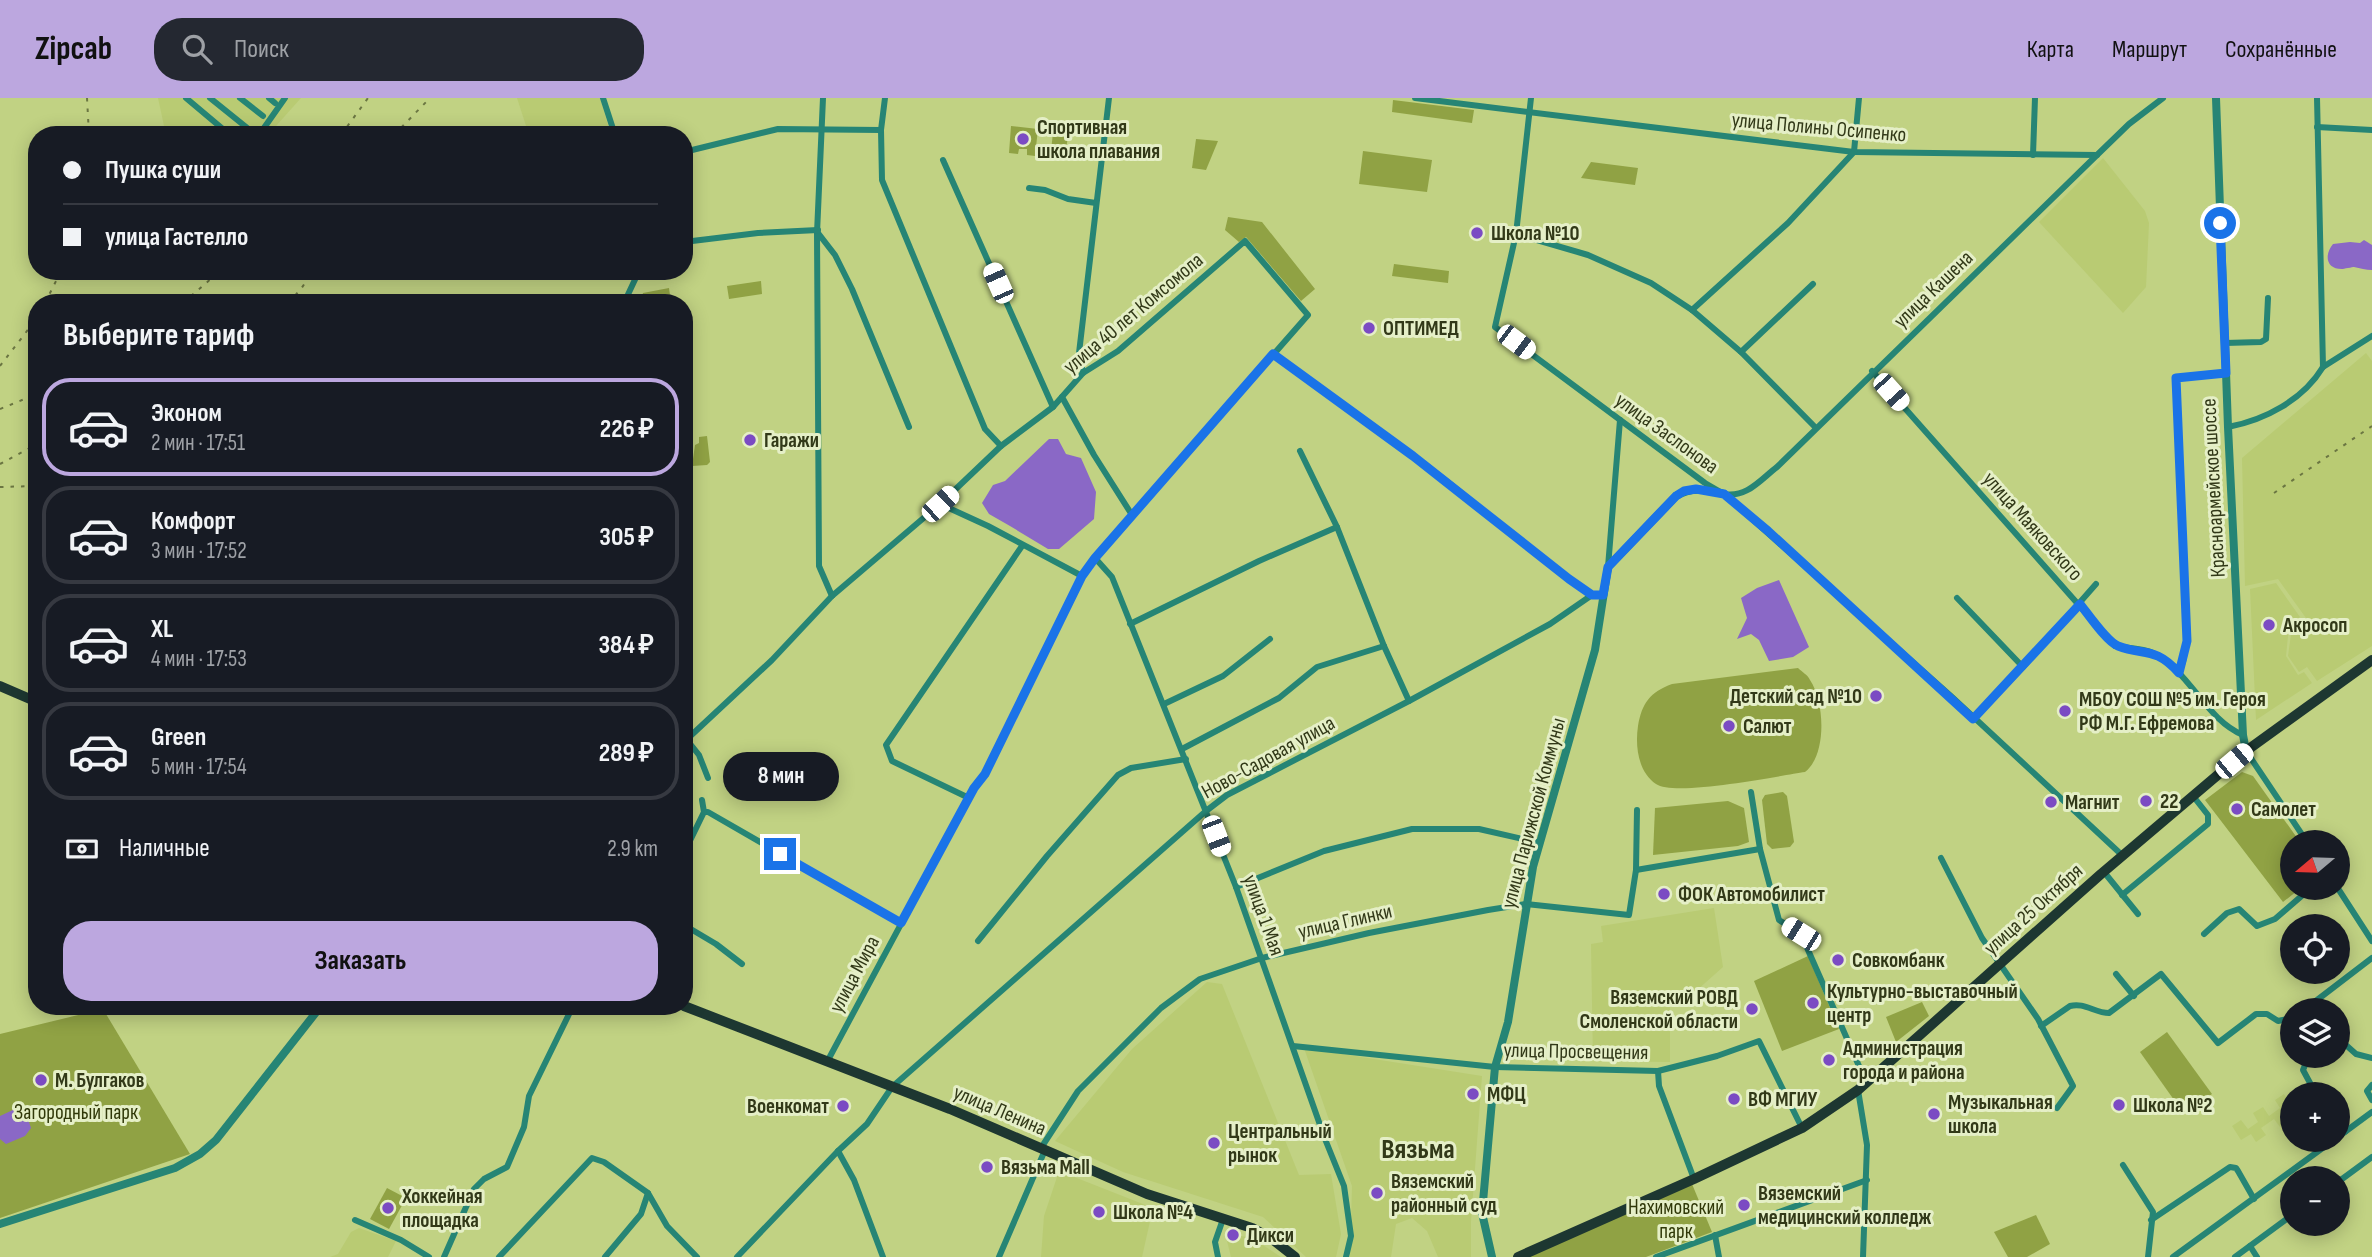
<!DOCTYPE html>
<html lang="ru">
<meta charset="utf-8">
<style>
:root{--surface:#171b24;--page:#242831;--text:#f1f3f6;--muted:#9ea1a6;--line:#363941;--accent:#bca7df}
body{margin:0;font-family:"Sofia Sans Condensed",sans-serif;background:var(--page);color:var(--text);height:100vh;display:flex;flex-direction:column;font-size:26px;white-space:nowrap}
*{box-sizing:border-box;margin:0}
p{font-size:23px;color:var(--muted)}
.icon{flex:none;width:38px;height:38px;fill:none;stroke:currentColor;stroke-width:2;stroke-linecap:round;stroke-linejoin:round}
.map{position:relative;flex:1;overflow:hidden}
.drawer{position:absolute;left:28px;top:196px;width:665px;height:721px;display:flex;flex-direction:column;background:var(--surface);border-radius:28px;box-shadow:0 4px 18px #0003}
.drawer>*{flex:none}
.banner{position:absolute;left:28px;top:28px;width:665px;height:154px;border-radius:28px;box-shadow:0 4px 18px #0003;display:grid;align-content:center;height:154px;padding:0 35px;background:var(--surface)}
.needle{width:46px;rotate:251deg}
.fabs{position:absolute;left:2280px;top:732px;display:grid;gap:14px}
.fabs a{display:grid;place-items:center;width:70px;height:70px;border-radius:50%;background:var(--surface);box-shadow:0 4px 18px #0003;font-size:35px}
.end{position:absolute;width:32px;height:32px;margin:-16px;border:9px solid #1a73e8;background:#fff;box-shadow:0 0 0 4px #fff}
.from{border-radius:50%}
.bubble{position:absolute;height:49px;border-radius:24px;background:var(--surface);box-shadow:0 4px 18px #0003;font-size:23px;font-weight:700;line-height:49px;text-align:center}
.car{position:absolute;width:21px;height:42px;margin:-21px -10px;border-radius:9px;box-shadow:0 0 5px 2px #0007;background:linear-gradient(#fff 24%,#345 0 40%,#fff 0 76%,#345 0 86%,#fff 0)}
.banner b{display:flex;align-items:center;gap:24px;height:66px;font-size:26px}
.banner b+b{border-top:2px solid var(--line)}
.banner i{width:18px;height:18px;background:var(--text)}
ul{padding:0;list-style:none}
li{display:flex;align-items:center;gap:21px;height:98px;margin:0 14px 10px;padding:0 21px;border:4px solid var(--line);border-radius:28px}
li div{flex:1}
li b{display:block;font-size:26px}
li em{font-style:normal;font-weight:700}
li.selected{border-color:var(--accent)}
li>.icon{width:63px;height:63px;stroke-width:1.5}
h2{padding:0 35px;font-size:32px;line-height:84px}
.pay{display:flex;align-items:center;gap:18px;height:77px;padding:0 35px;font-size:26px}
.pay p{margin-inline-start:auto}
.action{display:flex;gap:14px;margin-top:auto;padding:14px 35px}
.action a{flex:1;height:80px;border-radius:28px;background:var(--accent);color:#111;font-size:28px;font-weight:700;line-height:80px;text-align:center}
header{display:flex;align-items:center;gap:42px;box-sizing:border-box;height:98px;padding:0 35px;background:var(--accent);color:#111}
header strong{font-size:33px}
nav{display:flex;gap:38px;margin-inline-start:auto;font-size:24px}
.search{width:490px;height:63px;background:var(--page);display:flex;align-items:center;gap:18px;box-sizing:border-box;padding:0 24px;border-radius:28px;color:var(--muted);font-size:26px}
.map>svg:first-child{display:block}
.built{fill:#b9cb73}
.green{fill:#90a244}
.water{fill:#8a68c6}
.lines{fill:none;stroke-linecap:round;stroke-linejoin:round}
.minor{stroke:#268575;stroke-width:6}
.tertiary{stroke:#268575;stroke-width:8}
.primary{stroke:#1d3731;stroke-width:10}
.rail{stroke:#6b7642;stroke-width:2;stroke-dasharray:3.5 7;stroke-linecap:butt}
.route{stroke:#1a73e8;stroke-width:9}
.poi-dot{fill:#7b4bc3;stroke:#e5efc7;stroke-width:2.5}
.labels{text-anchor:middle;stroke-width:6;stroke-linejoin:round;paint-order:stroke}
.poi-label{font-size:21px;font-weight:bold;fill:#323918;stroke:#e5efc7;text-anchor:start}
.street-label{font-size:21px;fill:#323918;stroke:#e5efc7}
.park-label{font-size:21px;fill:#303808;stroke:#e5efc7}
.district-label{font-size:28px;font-weight:bold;fill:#323918;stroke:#e5efc7}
</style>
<header>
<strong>Zipcab</strong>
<div class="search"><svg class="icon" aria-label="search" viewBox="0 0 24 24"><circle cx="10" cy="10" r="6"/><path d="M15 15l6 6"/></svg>Поиск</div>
<nav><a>Карта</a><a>Маршрут</a><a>Сохранённые</a></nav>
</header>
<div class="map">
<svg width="2372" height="1159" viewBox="0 0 2372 1159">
<rect width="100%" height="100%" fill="#c1d283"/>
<g class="built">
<path d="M158 0H301L268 37H166Z"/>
<path d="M517 0H600L611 37H529Z"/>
<path d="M2103 60 2145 113 2149 125 2146 189 2123 215 2039 124Z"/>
<path d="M2366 255 2372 263V548L2317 583 2307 569 2299 574 2288 558 2292 529 2306 520 2278 481 2245 488 2242 360Z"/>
<path d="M684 478 693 491 691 540 684 548Z"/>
<path d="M2276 485 2300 519 2289 528 2286 558 2298 577 2304 574 2312 585 2256 622 2250 491Z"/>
<path d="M1714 810 1723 869 1696 893 1670 902V964L1593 963 1591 846 1603 844 1601 828Z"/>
<path d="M1207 884 1222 886 1299 1077 1331 1076 1341 1136 1336 1159H1306L1263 1119 1123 1074 1055 1043 1132 951Z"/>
<path d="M1304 950 1482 978 1471 1123V1159H1438L1427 1133 1412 1120 1396 1126 1391 1159H1350L1352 1088Z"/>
<path d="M2284 996 2292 1009 2285 1015 2290 1023 2280 1029 2274 1021 2261 1030 2266 1037 2256 1044 2251 1036 2241 1042 2232 1028 2241 1022 2248 1031 2258 1024 2253 1015 2263 1009 2269 1018 2280 1010 2275 1002Z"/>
<path d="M1059 1073 1153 1110 1142 1159H1041L1044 1118Z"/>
<path d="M359 1130 396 1143 388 1159H330L338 1156 351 1134Z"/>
<path d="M1225 1135 1252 1140 1281 1159H1231Z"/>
</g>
<g class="green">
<path d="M1393 2 1474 12 1472 25 1392 14Z"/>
<path d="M1054 25 1069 27 1066 54 1051 53Z"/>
<path d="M1011 28 1038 31 1035 58 1027 57V51H1019L1018 56 1009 55Z"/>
<path d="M1196 41 1218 43 1206 72 1192 70Z"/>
<path d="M1363 53 1432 62 1427 94 1359 86Z"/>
<path d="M1591 64 1638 70 1635 87 1581 80Z"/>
<path d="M1228 119 1262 124 1315 191 1301 203 1246 139 1239 144 1225 132Z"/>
<path d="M1394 166 1449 173 1448 185 1392 178Z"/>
<path d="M761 183 762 196 729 201 727 188Z"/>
<path d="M669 190 671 205H640L643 195Z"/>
<path d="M707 338 710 364 707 367 692 368 695 347 699 345V339Z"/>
<path d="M1798 570C1802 574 1808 577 1810 582 1825 604 1827 657 1805 674 1778 678 1675 699 1656 686 1638 674 1635 648 1638 628 1642 605 1650 594 1672 586Z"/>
<path d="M2242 674 2253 678 2300 744H2292V789H2302L2283 804 2205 702Z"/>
<path d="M1783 694 1787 698 1794 744 1790 749 1772 751 1767 746 1762 702 1765 697Z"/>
<path d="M1728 703 1744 710 1749 744 1738 748 1653 757 1655 710Z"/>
<path d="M1808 858 1839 931 1782 953 1754 883Z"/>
<path d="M1922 904 1929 918 1896 944 1886 919Z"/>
<path d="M103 911 190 1056 0 1120V936Z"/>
<path d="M2167 934 2212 996 2184 1016 2140 954Z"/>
<path d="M1692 1086 1712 1134 1646 1159H1527Z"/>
<path d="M387 1090 406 1100 389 1131 370 1121Z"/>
<path d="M2036 1117 2050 1146 2027 1159H2008L1994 1134Z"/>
</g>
<g class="water">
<path d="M2364 142 2372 147V172C2366 172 2360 170 2354 169 2353 169 2343 171 2342 171 2326 171 2324 157 2333 146L2350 144 2360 145Z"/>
<path d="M1049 341H1058L1066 356 1081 360 1096 394 1094 421 1059 451H1048L1010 428 989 416 982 405 993 387 1005 383Z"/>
<path d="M1779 482 1809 549 1793 559 1769 563 1759 542 1751 536 1737 541 1747 520 1741 500 1757 490Z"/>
<path d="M15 1011 25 1012 31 1030 25 1038 6 1046 0 1041V1018Z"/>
</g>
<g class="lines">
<g class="minor">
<path d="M186 0 230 37"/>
<path d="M210 0 256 37"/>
<path d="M240 0 263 18"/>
<path d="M269 0 275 5"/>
<path d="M603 0 615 37"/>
<path d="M823 0 817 135 819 468 832 498"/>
<path d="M885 0 881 32 882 82 985 331 1001 348"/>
<path d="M1415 0 1854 54 2097 57"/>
<path d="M1531 0 1516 136 1495 229 1705 385 1724 396 1952 599 2123 758"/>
<path d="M2317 29 2372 32"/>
<path d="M259 37 285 0"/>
<path d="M684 54 778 31 881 32"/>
<path d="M2033 57 2035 0"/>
<path d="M943 62 1053 309"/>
<path d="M1029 90 1045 92 1068 101 1096 105"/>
<path d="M818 135 835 157 852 191 909 329"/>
<path d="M1516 136 1588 157 1651 185 1692 212 1741 254 1815 329"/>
<path d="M684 144 758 135 818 132"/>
<path d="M624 205 639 173"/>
<path d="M1692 212 1788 125 1854 54 1859 0"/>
<path d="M2225 245 2261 244 2266 241 2268 200"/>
<path d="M1741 254 1813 186"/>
<path d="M1273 256C1332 298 1392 340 1449 385 1497 423 1542 464 1592 497"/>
<path d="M2323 269 2372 238"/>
<path d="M1872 273 2115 548C2127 550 2143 550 2153 555 2191 574 2205 621 2243 637"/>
<path d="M1083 275 1079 255 1109 0"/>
<path d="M1062 299 1094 357 1132 417"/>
<path d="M2228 329C2265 322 2303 302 2323 269L2317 0"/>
<path d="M1300 353 1337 429 1384 548 1409 603"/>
<path d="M1724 396C1747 400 1760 382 1777 369L2097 57 2129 26 2163 0"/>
<path d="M940 406 988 428 1082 478"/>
<path d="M1095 460 1112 479 1236 789 1325 1041 1344 1088 1351 1138 1346 1159"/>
<path d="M1608 469 1620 322"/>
<path d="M1957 500 2023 569"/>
<path d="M1130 526 1259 463 1337 429"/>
<path d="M2178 575 2183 564 2187 543 2176 280 2226 275"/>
<path d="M1164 606 1223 578 1270 541"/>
<path d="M1973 621 2023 569 2096 486"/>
<path d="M687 642 699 657 708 680"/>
<path d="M684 644 772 562 832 498 940 406 1001 348 1053 309 1083 275 1118 253 1245 143 1308 217 1095 460 1082 478 985 676 974 690 827 964"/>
<path d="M1182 651 1279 600 1317 569 1384 548"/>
<path d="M2246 653 2307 744"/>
<path d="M1751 694 1760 751"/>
<path d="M969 700 892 663 886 647 1022 448"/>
<path d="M704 714H708L901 825"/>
<path d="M684 755 704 714 702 702"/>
<path d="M1941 760 1982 840 2038 921 2073 988 2057 1010"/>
<path d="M1636 772 1760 751 1779 822 1801 836 1866 984"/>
<path d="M2104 774 2138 816"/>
<path d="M1236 789 1324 753 1412 731H1479L1540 745"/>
<path d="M2337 789 2372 843"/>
<path d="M2122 797 2208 726V717L2193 698"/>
<path d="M684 827 716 846 742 866"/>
<path d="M2204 836 2227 815 2239 811 2257 828 2275 821 2312 789"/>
<path d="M978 843 1047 758 1118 677 1131 670 1186 661"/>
<path d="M2116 876 2134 898"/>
<path d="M2304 912 2372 860"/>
<path d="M2041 928 2070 908C2084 904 2095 915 2109 915L2161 876 2218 945 2256 916H2267L2278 923 2292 920"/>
<path d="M2338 940 2356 956 2372 960"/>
<path d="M1293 948 1495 969 1658 973 1717 958 1759 943 1802 1030"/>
<path d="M2315 957 2306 965 2303 972 2316 996"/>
<path d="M1658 973 1659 988 1694 1081"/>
<path d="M2372 987 2367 993 2372 1002"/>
<path d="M1858 992 1867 1047 1863 1159"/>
<path d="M2338 1025 2345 1034"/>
<path d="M2338 1039 2372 1014"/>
<path d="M1041 1050 1078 993 1161 910 1200 881 1262 860 1369 835 1488 812 1526 806 1629 817 1636 772 1637 712"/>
<path d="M838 1053 854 1082 883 1159"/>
<path d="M2123 1067 2153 1114 2148 1159"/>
<path d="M2338 1084 2372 1059"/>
<path d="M355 1122 401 1142 429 1159"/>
<path d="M2151 1122 2230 1069 2236 1070 2238 1073 2254 1101"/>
<path d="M1715 1137 1719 1159"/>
<path d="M2250 1148 2257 1159"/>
<path d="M444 1159 474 1091 484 1081 507 1069 524 1029 529 998 573 908"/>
<path d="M499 1159 592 1060 604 1064 648 1095 667 1128 697 1159"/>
<path d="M605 1159 641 1116 648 1095"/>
<path d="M737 1159 838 1053 867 1026 892 989 1206 713 1227 697 1409 603 1550 526 1592 497H1603"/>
<path d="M999 1159 1045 1052"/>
<path d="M1218 1159 1215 1144 1223 1121"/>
<path d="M1656 1159 1867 1082"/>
<path d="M2173 1159 2335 1041"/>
<path d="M2235 1159 2292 1117"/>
</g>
<g class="tertiary">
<path d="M2216 0 2228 329 2243 637 2246 653"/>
<path d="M0 1126 175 1070 200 1056 216 1042 321 908"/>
<path d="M1492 1159 1482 1115 1495 969 1508 924 1533 769 1595 552 1608 469 1676 398C1692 388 1707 392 1724 396"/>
</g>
<g class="primary">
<path d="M0 588 37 604"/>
<path d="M684 908 950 1011 1147 1096 1252 1130 1272 1141 1295 1159"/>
<path d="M1518 1159 1694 1081 1802 1030 1858 992 2101 776 2246 653 2372 562"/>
</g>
<g class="rail">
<path d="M87 0 89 37"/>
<path d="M341 37 368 0"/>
<path d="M394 37 430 0"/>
<path d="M45 205 61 173"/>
<path d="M183 205 220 173"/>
<path d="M288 205 301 191 313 173"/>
<path d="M0 268 37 220"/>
<path d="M0 311 37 296"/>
<path d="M0 366 37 346"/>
<path d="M0 389 37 388"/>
<path d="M2274 395 2372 328"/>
</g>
</g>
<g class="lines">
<path class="route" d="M780 756 901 825 974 690 985 676 1082 478 1095 460 1273 256 1413 358 1569 481 1592 497H1603L1608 469 1676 398 1684 393 1696 391 1724 396 1768 433 1973 621 2080 506C2088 516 2107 544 2118 548 2144 558 2155 548 2179 575L2187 543 2176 280 2226 275 2220 125"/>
</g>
<g class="poi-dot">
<circle cx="1023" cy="41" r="7"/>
<circle cx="1477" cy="135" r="7"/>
<circle cx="1369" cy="230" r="7"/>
<circle cx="750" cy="342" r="7"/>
<circle cx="2269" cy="527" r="7"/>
<circle cx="1876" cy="598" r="7"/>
<circle cx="2065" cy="613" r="7"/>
<circle cx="1729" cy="628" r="7"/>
<circle cx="2146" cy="703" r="7"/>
<circle cx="2051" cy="704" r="7"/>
<circle cx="2237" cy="711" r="7"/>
<circle cx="1664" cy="796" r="7"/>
<circle cx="1838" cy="862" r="7"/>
<circle cx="1813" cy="905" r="7"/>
<circle cx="1752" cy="911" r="7"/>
<circle cx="1829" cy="962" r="7"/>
<circle cx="41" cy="982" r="7"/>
<circle cx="1473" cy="996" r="7"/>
<circle cx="1734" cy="1001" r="7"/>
<circle cx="2119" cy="1007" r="7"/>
<circle cx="843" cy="1008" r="7"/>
<circle cx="1934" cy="1016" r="7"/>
<circle cx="1214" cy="1045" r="7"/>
<circle cx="987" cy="1069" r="7"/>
<circle cx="1377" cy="1095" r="7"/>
<circle cx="1744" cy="1107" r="7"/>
<circle cx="388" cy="1110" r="7"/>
<circle cx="1099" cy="1114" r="7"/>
<circle cx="1233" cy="1137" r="7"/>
</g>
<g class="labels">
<g class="poi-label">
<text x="1037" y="36">Спортивная<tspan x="1037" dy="24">школа плавания</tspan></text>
<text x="1491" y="142">Школа №10</text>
<text x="1383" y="237">ОПТИМЕД</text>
<text x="764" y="349">Гаражи</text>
<text x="2283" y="534">Акросоп</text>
<text x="1862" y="605" text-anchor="end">Детский сад №10</text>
<text x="2079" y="608">МБОУ СОШ №5 им. Героя<tspan x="2079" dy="24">РФ М.Г. Ефремова</tspan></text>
<text x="1743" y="635">Салют</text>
<text x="2160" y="710">22</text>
<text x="2065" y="711">Магнит</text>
<text x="2251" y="718">Самолет</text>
<text x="1678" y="803">ФОК Автомобилист</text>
<text x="1852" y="869">Совкомбанк</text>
<text x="1827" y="900">Культурно-выставочный<tspan x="1827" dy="24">центр</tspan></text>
<text x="1738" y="906" text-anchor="end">Вяземский РОВД<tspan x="1738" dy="24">Смоленской области</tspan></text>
<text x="1843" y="957">Администрация<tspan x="1843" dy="24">города и района</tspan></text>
<text x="55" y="989">М. Булгаков</text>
<text x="1487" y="1003">МФЦ</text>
<text x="1748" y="1008">ВФ МГИУ</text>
<text x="1948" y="1011">Музыкальная<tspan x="1948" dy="24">школа</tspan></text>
<text x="2133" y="1014">Школа №2</text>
<text x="829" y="1015" text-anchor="end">Военкомат</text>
<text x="1228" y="1040">Центральный<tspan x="1228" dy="24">рынок</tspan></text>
<text x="1001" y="1076">Вязьма Mall</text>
<text x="1391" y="1090">Вяземский<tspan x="1391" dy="24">районный суд</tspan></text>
<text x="1758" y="1102">Вяземский<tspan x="1758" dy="24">медицинский колледж</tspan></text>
<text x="402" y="1105">Хоккейная<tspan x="402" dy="24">площадка</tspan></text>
<text x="1113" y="1121">Школа №4</text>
<text x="1247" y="1144">Дикси</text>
</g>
<g class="street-label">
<text transform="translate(1819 29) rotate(5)" y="7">улица Полины Осипенко</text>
<text transform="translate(1933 191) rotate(-44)" y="7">улица Кашена</text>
<text transform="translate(1133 215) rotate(-40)" y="7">улица 40 лет Комсомола</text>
<text transform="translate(1667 335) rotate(36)" y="7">улица Заслонова</text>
<text transform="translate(2213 390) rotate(-93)" y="7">Красноармейское шоссе</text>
<text transform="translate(2033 428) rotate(48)" y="7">улица Маяковского</text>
<text transform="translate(1268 659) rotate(-29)" y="7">Ново-Садовая улица</text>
<text transform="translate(1533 715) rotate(-75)" y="7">улица Парижской Коммуны</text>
<text transform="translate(2033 811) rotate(-42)" y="7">улица 25 Октября</text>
<text transform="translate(1264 817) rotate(70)" y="7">улица 1 Мая</text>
<text transform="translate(1345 823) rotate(-13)" y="7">улица Глинки</text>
<text transform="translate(854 876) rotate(-62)" y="7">улица Мира</text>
<text transform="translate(1576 953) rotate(1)" y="7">улица Просвещения</text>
<text transform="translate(1000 1012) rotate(23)" y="7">улица Ленина</text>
</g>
<g class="park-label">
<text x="76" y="1021">Загородный парк</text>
<text x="1676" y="1116">Нахимовский<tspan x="1676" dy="24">парк</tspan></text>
</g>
<g class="district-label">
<text x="1418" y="1060">Вязьма</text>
</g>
</g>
</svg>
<div class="fabs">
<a><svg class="needle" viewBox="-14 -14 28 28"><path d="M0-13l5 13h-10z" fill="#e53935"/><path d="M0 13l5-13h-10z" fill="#9ea1a6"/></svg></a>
<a><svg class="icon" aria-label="locate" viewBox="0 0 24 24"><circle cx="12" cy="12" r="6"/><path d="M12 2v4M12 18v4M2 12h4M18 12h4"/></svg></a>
<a><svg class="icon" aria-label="layers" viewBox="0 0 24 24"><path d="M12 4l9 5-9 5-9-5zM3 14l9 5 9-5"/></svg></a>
<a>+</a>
<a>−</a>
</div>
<i class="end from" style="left:2220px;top:125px"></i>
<i class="end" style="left:780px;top:756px"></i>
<div class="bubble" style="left:723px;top:654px;width:116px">8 мин</div>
<i class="car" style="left:998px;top:185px;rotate:336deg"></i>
<i class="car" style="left:1516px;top:244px;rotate:127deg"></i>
<i class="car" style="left:1891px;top:294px;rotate:138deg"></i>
<i class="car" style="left:940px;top:406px;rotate:47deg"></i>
<i class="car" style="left:2234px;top:663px;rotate:50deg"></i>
<i class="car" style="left:1216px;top:738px;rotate:159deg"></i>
<i class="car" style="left:1801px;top:836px;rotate:302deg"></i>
<div class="banner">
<b><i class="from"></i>Пушка суши</b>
<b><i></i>улица Гастелло</b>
</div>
<section class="drawer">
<h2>Выберите тариф</h2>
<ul>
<li class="selected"><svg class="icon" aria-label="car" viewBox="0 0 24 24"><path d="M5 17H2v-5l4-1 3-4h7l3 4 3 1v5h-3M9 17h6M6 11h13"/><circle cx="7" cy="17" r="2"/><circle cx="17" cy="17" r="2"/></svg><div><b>Эконом</b><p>2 мин · 17:51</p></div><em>226 ₽</em></li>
<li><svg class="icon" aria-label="car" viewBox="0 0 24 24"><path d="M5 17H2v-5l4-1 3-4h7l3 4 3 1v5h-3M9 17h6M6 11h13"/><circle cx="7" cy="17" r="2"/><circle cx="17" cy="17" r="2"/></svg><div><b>Комфорт</b><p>3 мин · 17:52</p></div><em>305 ₽</em></li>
<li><svg class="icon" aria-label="car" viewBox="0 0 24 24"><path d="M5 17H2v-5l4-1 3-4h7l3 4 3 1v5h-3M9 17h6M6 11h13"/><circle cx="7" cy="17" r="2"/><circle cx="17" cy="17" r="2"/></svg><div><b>XL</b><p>4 мин · 17:53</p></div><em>384 ₽</em></li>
<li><svg class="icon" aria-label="car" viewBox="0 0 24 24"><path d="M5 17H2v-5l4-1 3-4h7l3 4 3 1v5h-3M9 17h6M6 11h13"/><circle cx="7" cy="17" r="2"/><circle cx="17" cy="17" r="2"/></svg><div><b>Green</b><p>5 мин · 17:54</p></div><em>289 ₽</em></li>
</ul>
<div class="pay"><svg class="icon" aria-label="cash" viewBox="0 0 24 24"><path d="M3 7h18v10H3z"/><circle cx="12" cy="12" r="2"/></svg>Наличные<p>2.9 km</p></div>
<div class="action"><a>Заказать</a></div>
</section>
</div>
